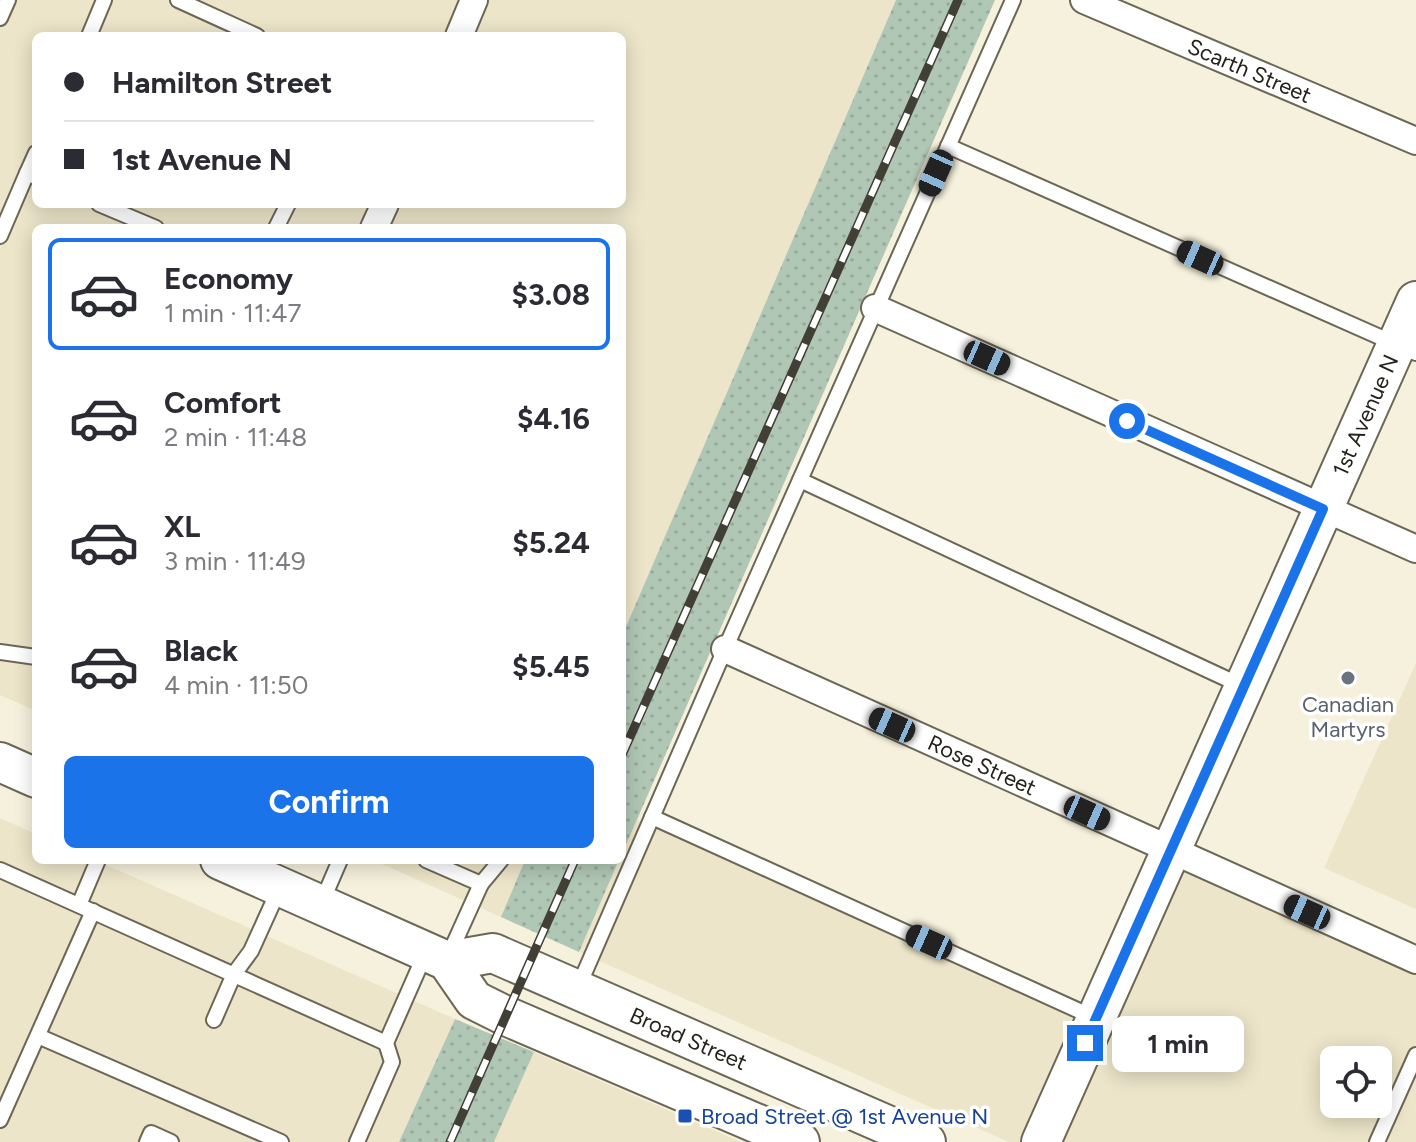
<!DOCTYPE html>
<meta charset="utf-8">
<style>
:root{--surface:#fff;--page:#f7f7f7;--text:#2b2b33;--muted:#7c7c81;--line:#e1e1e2;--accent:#1a73e8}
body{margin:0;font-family:Figtree,sans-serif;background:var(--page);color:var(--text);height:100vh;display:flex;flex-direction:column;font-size:30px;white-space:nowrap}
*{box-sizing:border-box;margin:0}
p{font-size:26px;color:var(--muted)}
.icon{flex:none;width:44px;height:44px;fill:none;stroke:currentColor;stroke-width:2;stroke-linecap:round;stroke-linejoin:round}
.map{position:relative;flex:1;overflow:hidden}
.sheet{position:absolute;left:32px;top:224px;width:594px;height:640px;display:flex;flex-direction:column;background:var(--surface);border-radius:12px;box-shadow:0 4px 20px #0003}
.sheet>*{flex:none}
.hud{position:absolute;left:32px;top:32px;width:594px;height:176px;border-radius:12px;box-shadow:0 4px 20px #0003;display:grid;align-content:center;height:176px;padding:0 32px;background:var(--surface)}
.fabs{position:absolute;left:1320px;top:1046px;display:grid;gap:16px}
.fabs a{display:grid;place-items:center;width:72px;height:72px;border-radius:12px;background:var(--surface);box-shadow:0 4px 20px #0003;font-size:40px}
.end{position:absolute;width:36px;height:36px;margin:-18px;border:10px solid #1a73e8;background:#fff;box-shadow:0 0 0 4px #fff}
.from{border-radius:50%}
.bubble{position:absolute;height:56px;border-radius:12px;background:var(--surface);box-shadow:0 4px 20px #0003;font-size:26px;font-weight:700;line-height:56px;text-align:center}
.car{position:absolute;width:24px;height:48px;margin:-24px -12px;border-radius:10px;box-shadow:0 0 6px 2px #0007;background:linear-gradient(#222 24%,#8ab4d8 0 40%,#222 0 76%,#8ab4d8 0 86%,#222 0)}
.hud b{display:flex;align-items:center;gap:28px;height:76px;font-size:30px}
.hud b+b{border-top:2px solid var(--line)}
.hud i{width:20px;height:20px;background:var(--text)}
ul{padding:14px 0 0;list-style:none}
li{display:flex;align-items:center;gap:24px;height:112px;margin:0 16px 12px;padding:0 16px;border:4px solid transparent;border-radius:12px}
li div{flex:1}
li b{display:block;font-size:30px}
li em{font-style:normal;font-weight:700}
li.on{border-color:var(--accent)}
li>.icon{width:72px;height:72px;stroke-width:1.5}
.action{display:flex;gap:16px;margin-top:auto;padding:16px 32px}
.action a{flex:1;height:92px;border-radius:12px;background:var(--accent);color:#fff;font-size:32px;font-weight:700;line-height:92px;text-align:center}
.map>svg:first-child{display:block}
.built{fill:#ece5c9;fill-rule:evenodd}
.grass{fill:url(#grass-dots)}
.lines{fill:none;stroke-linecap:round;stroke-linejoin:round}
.lane-casing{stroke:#6c6755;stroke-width:18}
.street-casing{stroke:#6c6755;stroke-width:30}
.secondary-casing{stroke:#6c6755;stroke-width:42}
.lane{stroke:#fff;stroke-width:14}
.street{stroke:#fff;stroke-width:26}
.secondary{stroke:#fff;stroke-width:38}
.rail-casing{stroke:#413f36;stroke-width:9}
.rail{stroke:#fff;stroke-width:6;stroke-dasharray:18;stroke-linecap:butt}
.route{stroke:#1a73e8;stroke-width:10}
.worship-dot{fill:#6b7280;stroke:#fff;stroke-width:3}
.transit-dot{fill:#1a4fb4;stroke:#fff;stroke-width:3}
.labels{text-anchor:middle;stroke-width:7;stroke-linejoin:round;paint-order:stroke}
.street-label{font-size:22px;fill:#24221b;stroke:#fff}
.worship-label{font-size:22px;fill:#5b616d;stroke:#fff}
.transit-label{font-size:22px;fill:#164399;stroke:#fff;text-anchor:start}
</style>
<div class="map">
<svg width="1416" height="1142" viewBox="0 0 1416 1142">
<defs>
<pattern id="grass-dots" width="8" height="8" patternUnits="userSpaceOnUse" patternTransform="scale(2)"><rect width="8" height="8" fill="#b1c7b5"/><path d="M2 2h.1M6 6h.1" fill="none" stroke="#98ab9b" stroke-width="1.8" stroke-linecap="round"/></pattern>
</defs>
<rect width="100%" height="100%" fill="#f6f1dd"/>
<g class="built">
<path d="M0 0H896L622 636V228H36V711L0 695ZM36 36H622V204H36Z"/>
<path d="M1416 663V909L1324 868Z"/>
<path d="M0 818 36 834V860H95L455 1019 399 1142H0Z"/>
<path d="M637 820 1106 1032 1182 866 1416 971V1142H1009L579 952 619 860H622V854ZM1334 1060H1378V1104H1334Z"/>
<path d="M373 860H525L501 917Z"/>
<path d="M534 1052 741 1142H494Z"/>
</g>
<g class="grass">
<path d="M896 0H995L622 854V636Z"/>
<path d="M525 860H619L579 952 501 917Z"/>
<path d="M455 1019 534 1052 494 1142H399Z"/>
</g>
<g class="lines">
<defs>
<g id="lane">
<path d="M178 0 257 36"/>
<path d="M0 18 8 0"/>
<path d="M89 36 104 0"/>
<path d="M948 146 1416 353"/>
<path d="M27 173 36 153"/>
<path d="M99 204 156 228"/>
<path d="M276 228 288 204"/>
<path d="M0 236 27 173 36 177"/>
<path d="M800 480 1242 686"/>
<path d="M0 652 36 657"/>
<path d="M652 817 1095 1018"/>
<path d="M426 860 481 884 448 957"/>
<path d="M0 870 386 1043 426 952"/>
<path d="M481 884 501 860"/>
<path d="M321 904 340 860"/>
<path d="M79 905 98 860"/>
<path d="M577 990 725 649 1013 0"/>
<path d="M214 1020 234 974 251 951 280 887"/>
<path d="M38 1036 281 1142"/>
<path d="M0 1120 93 911"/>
<path d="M147 1142 151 1133 171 1142"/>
<path d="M357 1142 392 1062 386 1043"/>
<path d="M1377 1142 1416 1055"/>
</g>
<g id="street">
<path id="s1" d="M1084 0 1416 141"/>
<path d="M459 36 474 0"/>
<path d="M374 228 385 204"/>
<path d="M875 308 1416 549"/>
<path id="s2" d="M725 649 1416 960"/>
</g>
<g id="secondary">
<path d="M0 762 36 778"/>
<path d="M220 860 447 961 474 1000 506 1016 800 1142"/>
<path id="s3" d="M447 961 493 953 926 1142"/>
<path id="s4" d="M1041 1142 1416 301"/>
</g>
</defs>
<use href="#lane" class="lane-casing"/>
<use href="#street" class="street-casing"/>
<use href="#secondary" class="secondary-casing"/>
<use href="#lane" class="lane"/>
<use href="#street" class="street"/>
<use href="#secondary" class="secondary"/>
<defs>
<g id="rail">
<path d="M622 755 958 0"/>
<path d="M450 1142 575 860"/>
</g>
</defs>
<use href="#rail" class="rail-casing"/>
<use href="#rail" class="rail"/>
</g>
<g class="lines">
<path class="route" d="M1085 1043 1323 509 1127 421"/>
</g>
<circle class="worship-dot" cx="1348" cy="678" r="8"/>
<rect class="transit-dot" x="677" y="1108" width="16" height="16" rx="4"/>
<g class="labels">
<g class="street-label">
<text dy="8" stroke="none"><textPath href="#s1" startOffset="180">Scarth Street</textPath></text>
<text dy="8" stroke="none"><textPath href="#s4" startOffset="796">1st Avenue N</textPath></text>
<text dy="8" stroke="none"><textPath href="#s2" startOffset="282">Rose Street</textPath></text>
<text dy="8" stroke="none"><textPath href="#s3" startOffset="260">Broad Street</textPath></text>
</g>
<g class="worship-label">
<text x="1348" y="712">Canadian<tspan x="1348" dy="25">Martyrs</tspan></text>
</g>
<g class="transit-label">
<text x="701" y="1124">Broad Street @ 1st Avenue N</text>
</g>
</g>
</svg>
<div class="fabs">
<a><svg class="icon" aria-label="locate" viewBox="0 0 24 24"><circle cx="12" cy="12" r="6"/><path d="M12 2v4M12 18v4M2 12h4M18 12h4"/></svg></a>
</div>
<i class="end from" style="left:1127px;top:421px"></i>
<i class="end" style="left:1085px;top:1043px"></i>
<div class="bubble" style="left:1112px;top:1016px;width:132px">1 min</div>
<i class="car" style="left:936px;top:173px;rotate:204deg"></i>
<i class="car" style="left:1200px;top:258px;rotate:294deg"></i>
<i class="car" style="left:987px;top:358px;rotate:114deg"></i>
<i class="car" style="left:892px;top:725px;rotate:294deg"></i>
<i class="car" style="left:1087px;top:813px;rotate:114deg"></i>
<i class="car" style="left:1307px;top:912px;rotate:294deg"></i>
<i class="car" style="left:929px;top:942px;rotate:294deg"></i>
<div class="hud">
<b><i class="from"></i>Hamilton Street</b>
<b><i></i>1st Avenue N</b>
</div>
<section class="sheet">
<ul>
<li class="on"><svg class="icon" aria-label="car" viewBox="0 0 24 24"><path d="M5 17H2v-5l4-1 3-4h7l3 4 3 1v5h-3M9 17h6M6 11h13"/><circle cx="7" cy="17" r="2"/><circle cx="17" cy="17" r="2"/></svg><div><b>Economy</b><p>1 min · 11:47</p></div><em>$3.08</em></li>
<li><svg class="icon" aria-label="car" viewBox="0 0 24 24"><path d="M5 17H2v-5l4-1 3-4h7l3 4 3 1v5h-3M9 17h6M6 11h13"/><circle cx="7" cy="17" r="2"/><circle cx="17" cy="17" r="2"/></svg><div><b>Comfort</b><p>2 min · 11:48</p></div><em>$4.16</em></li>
<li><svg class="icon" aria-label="car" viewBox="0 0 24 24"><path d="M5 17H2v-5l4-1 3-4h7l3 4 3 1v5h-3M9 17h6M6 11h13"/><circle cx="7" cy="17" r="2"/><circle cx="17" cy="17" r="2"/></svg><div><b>XL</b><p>3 min · 11:49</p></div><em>$5.24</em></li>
<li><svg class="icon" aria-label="car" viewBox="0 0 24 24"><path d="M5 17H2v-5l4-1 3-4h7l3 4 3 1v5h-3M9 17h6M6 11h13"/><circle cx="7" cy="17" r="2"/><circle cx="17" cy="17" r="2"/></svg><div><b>Black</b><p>4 min · 11:50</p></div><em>$5.45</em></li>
</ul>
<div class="action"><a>Confirm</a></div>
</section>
</div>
